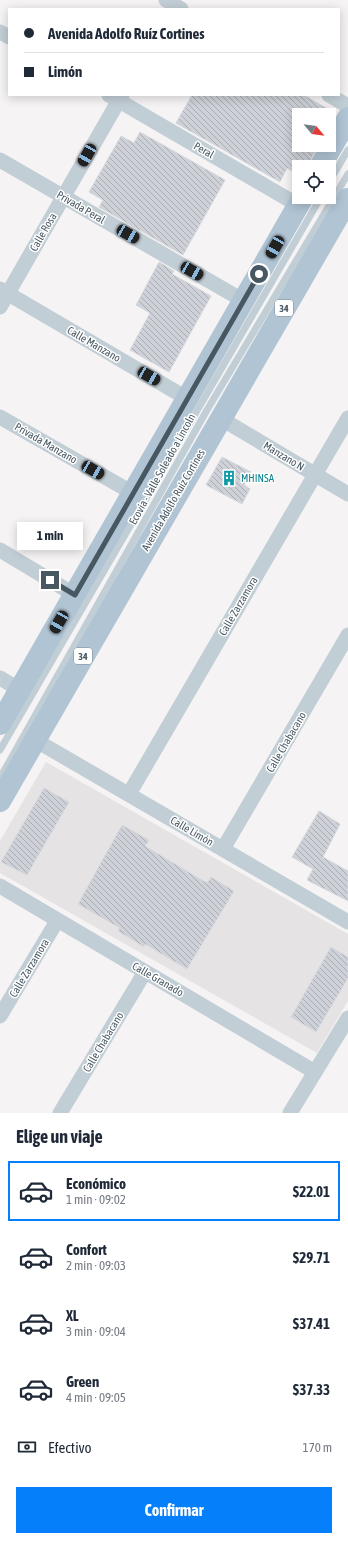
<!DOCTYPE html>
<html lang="es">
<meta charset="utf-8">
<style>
:root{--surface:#fff;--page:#f2f2f3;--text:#1f2937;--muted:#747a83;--line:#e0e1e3;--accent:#067ffb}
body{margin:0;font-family:"Asap Condensed",sans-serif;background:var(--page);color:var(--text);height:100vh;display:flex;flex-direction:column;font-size:15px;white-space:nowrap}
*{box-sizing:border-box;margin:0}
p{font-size:13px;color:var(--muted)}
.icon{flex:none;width:22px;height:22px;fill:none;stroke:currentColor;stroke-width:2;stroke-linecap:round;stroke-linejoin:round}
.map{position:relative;height:1113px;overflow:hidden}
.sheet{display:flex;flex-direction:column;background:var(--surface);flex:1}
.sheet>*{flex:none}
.hud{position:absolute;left:8px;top:8px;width:332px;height:88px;border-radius:0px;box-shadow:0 2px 10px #0003;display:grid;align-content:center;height:88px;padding:0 16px;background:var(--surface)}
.needle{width:26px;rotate:119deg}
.buttons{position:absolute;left:292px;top:108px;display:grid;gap:8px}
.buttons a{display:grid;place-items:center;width:44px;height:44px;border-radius:0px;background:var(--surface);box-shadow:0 2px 10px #0003;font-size:20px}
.end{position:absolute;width:18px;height:18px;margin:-9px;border:5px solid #485863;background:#fff;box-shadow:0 0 0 2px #fff}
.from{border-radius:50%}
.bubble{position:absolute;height:28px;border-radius:0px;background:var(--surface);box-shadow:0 2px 10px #0003;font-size:13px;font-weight:700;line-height:28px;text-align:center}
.car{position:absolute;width:12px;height:24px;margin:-12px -6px;border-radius:5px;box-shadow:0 0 3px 1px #0007;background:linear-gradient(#222 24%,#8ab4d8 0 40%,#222 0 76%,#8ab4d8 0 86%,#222 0)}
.hud b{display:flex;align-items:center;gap:14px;height:38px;font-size:15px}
.hud b+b{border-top:1px solid var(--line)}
.hud i{width:10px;height:10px;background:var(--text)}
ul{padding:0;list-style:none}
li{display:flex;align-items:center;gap:12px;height:60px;margin:0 8px 6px;padding:0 8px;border:2px solid transparent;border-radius:0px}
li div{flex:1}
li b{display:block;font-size:15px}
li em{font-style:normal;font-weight:700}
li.selected{border-color:var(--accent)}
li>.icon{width:36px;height:36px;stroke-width:1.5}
h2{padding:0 16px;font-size:18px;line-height:48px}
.pay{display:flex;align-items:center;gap:10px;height:44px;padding:0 16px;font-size:15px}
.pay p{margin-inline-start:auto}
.primary-button{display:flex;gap:8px;margin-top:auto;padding:8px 16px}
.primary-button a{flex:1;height:46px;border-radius:0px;background:var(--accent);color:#fff;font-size:16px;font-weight:700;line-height:46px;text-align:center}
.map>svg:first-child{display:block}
.education{fill:#e6e3e5}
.building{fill:url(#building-back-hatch);stroke:#d6d9de}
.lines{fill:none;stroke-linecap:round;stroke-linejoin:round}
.service{stroke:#c2ced5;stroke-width:7}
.minor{stroke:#c2ced5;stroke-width:15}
.primary{stroke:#b0c4d4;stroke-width:22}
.route{stroke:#485863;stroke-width:5}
.labels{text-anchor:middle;stroke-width:3;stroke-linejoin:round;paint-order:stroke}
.shield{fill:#fff;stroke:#7f8a92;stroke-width:1}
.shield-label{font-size:10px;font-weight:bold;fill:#485863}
.street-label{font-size:11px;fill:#485863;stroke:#fff}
.culture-label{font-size:11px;fill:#0d838f;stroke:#fff;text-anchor:start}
</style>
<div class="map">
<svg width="348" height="1113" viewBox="0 0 348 1113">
<defs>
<pattern id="building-back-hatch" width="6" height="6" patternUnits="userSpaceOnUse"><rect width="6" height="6" fill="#ced2d8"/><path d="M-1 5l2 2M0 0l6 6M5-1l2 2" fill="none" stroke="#a9adb3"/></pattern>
</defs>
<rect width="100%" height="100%" fill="#f5f3f3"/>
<path class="education" d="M46 762 348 934V1001L317 1053 0 873V841Z"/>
<g class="building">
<path d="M192 95H304L336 114 299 115V145H318L307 167H299V175L287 168 280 182 176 123Z"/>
<path d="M140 132 225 180 183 255 99 207 103 200 89 192 121 136 134 143Z"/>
<path d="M159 262 174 271 172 274 211 296 169 372 130 350 150 313 136 305Z"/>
<path d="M222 457 251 472 244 485 250 489 242 504 206 485Z"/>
<path d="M44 788 69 802 27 875 1 862Z"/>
<path d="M319 811 340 824 323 857 348 871V901L307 880 313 869 292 857Z"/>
<path d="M122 825 149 840 145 846 207 883 211 877 234 891 187 969 145 944 144 947 118 931 120 928 78 904Z"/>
<path d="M331 947 348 957V978L316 1032 291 1017Z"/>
</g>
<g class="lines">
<g class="service">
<path d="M329 182 348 150"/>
<path d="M0 750 321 197"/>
<path d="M0 778 207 410 348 174"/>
</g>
<g class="minor">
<path d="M166 0 181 9"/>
<path d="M0 32 9 37"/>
<path d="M109 95 298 205"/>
<path d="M329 95 348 106"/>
<path d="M0 160 244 301"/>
<path d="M0 289 188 399"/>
<path d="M0 307 122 95"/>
<path d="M0 417 133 493"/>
<path d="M220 418 348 494"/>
<path d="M0 550 75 595"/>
<path d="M0 678 20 690"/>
<path d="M35 740 348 922"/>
<path d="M129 794 348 418"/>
<path d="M223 849 348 635"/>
<path d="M0 886 315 1072"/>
<path d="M0 1016 57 921"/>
<path d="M60 1113 145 972"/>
<path d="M290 1113 348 1018"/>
</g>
<g class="primary">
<path d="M320 167 348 118"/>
<path d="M0 724 303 197"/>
<path d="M0 801 348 199"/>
</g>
</g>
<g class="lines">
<path class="route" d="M50 580 75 595 259 274"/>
</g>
<defs>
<symbol id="building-bare" viewBox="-9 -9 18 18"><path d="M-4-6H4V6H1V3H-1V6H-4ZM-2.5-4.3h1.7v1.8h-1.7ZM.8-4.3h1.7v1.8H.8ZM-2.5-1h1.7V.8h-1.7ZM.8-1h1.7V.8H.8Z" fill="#0f9aa8" stroke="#fff" stroke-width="2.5" paint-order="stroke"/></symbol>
</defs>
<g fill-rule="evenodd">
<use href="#building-bare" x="218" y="467" width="22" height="22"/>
</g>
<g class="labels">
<g class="shield">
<rect x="275" y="300" width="18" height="16" rx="3"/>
<rect x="74" y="648" width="18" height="16" rx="3"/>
</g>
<g class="shield-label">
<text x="284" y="312">34</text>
<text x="83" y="660">34</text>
</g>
<g class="street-label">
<text transform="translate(204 150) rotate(30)" y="4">Peral</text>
<text transform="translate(81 207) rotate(30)" y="4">Privada Peral</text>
<text transform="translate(43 232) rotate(-60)" y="4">Calle Rosa</text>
<text transform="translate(94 344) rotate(30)" y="4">Calle Manzano</text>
<text transform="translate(46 443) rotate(30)" y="4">Privada Manzano</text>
<text transform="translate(284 456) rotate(31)" y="4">Manzano N</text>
<text transform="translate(162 469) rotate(-61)" y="4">Ecovía - Valle Soleado a Lincoln</text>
<text transform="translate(173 500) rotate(-60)" y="4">Avenida Adolfo Ruíz Cortines</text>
<text transform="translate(238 606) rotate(-60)" y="4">Calle Zarzamora</text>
<text transform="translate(286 742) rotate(-60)" y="4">Calle Chabacano</text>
<text transform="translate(192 831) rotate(30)" y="4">Calle Limón</text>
<text transform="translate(29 968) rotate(-59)" y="4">Calle Zarzamora</text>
<text transform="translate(158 979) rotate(30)" y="4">Calle Granado</text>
<text transform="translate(103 1042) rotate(-59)" y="4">Calle Chabacano</text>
</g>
<g class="culture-label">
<text x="241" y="482">MHINSA</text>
</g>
</g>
</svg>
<div class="buttons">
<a><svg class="needle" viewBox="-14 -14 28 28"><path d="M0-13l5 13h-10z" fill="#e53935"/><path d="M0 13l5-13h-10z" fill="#747a83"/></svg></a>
<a><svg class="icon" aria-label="locate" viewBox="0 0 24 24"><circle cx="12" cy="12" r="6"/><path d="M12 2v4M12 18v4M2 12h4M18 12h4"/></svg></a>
</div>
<i class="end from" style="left:259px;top:274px"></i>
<i class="end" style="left:50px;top:580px"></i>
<div class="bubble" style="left:17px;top:522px;width:66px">1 min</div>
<i class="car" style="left:87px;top:155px;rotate:210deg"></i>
<i class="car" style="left:128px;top:234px;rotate:120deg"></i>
<i class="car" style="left:275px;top:247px;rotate:210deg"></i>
<i class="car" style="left:192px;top:271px;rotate:120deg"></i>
<i class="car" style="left:149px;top:376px;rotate:120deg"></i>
<i class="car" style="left:93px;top:470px;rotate:120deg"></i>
<i class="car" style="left:59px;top:622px;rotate:210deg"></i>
<div class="hud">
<b><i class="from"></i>Avenida Adolfo Ruíz Cortines</b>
<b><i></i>Limón</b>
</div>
</div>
<section class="sheet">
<h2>Elige un viaje</h2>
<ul>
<li class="selected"><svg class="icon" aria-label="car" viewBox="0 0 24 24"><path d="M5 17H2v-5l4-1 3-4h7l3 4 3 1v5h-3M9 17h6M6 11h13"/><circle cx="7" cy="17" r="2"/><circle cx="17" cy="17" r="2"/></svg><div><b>Económico</b><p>1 min · 09:02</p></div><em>$22.01</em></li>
<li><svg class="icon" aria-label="car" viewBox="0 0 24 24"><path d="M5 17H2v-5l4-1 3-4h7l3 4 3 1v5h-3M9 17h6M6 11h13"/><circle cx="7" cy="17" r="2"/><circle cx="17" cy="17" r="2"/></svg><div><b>Confort</b><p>2 min · 09:03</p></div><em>$29.71</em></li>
<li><svg class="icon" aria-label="car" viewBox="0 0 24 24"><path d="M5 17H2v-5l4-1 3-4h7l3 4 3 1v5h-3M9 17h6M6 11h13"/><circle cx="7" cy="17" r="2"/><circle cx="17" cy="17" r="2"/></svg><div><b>XL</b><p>3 min · 09:04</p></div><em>$37.41</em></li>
<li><svg class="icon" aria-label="car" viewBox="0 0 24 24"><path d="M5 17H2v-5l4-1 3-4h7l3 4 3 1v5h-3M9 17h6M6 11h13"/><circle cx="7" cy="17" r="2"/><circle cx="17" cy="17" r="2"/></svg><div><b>Green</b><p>4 min · 09:05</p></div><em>$37.33</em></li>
</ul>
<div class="pay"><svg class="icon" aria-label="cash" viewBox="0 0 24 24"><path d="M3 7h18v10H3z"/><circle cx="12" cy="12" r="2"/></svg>Efectivo<p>170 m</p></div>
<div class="primary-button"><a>Confirmar</a></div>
</section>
